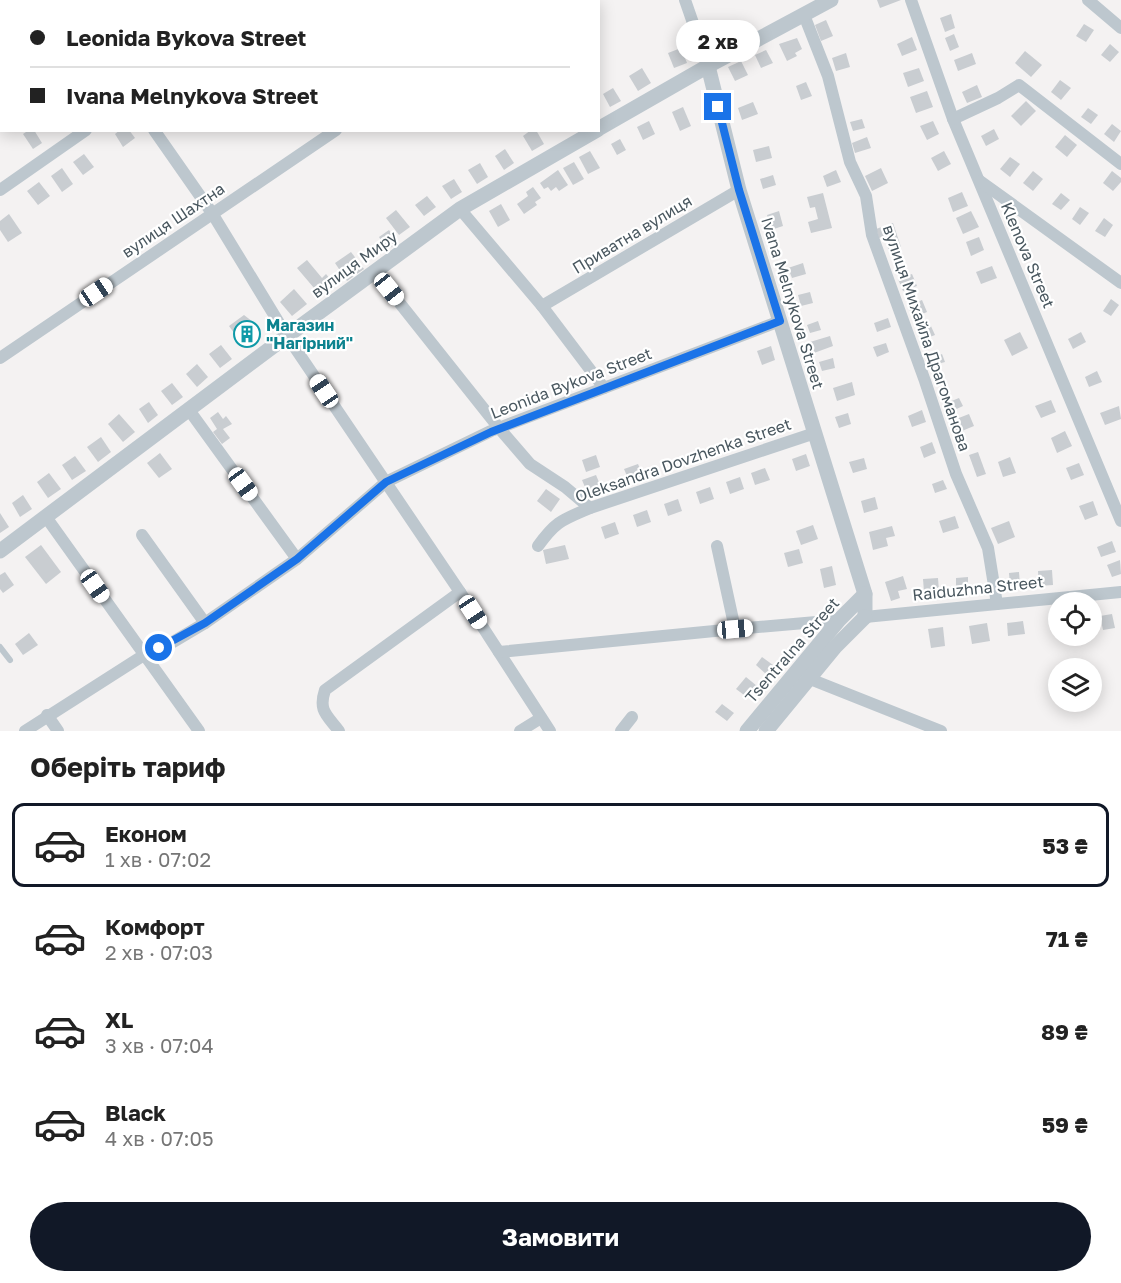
<!DOCTYPE html>
<html lang="uk">
<meta charset="utf-8">
<style>
:root{--surface:#fff;--page:#f6f6f6;--text:#222;--muted:#767676;--line:#e0e0e0;--accent:#111827}
body{margin:0;font-family:"Golos Text",sans-serif;background:var(--page);color:var(--text);height:100vh;display:flex;flex-direction:column;font-size:22px;white-space:nowrap}
*{box-sizing:border-box;margin:0}
p{font-size:20px;color:var(--muted)}
.icon{flex:none;width:33px;height:33px;fill:none;stroke:currentColor;stroke-width:2;stroke-linecap:round;stroke-linejoin:round}
.map{position:relative;height:731px;overflow:hidden}
.side{display:flex;flex-direction:column;background:var(--surface);flex:1}
.side>*{flex:none}
.top-card{position:absolute;left:0px;top:0px;width:600px;height:132px;box-shadow:0 3px 15px #0003;display:grid;align-content:center;height:132px;padding:0 30px;background:var(--surface)}
.controls{position:absolute;left:1048px;top:592px;display:grid;gap:12px}
.controls a{display:grid;place-items:center;width:54px;height:54px;border-radius:50%;background:var(--surface);box-shadow:0 3px 15px #0003;font-size:30px}
.end{position:absolute;width:27px;height:27px;margin:-14px;border:8px solid #1a73e8;background:#fff;box-shadow:0 0 0 3px #fff}
.from{border-radius:50%}
.bubble{position:absolute;height:42px;border-radius:21px;background:var(--surface);box-shadow:0 3px 15px #0003;font-size:20px;font-weight:700;line-height:42px;text-align:center}
.car{position:absolute;width:18px;height:36px;margin:-18px -9px;border-radius:8px;box-shadow:0 0 4px 2px #0007;background:linear-gradient(#fff 24%,#345 0 40%,#fff 0 76%,#345 0 86%,#fff 0)}
.top-card b{display:flex;align-items:center;gap:21px;height:57px;font-size:22px}
.top-card b+b{border-top:2px solid var(--line)}
.top-card i{width:15px;height:15px;background:var(--text)}
ul{padding:0;list-style:none}
li{display:flex;align-items:center;gap:18px;height:84px;margin:0 12px 9px;padding:0 18px;border:3px solid transparent;border-radius:12px}
li div{flex:1}
li b{display:block;font-size:22px}
li em{font-style:normal;font-weight:700}
li.on{border-color:var(--accent)}
li>.icon{width:54px;height:54px;stroke-width:1.5}
h2{padding:0 30px;font-size:27px;line-height:72px}
.primary-button{display:flex;gap:12px;margin-top:auto;padding:12px 30px}
.primary-button a{flex:1;height:69px;border-radius:36px;background:var(--accent);color:#fff;font-size:24px;font-weight:700;line-height:69px;text-align:center}
.map>svg:first-child{display:block}
.building{fill:#c9cdd1}
.lines{fill:none;stroke-linecap:round;stroke-linejoin:round}
.service{stroke:#bdc7ce;stroke-width:6}
.minor{stroke:#bdc7ce;stroke-width:12}
.tertiary{stroke:#bdc7ce;stroke-width:15}
.route{stroke:#1a73e8;stroke-width:8}
.labels{text-anchor:middle;stroke-width:4.5;stroke-linejoin:round;paint-order:stroke}
.street-label{font-size:16px;fill:#49575f;stroke:#fff}
.culture-label{font-size:16px;font-weight:bold;fill:#0d838f;stroke:#fff;text-anchor:start}
</style>
<div class="map">
<svg width="1121" height="731" viewBox="0 0 1121 731">
<rect width="100%" height="100%" fill="#f4f2f2"/>
<g class="building">
<path d="M877 0H901L880 8Z"/>
<path d="M951 14 955 28 945 32 940 18Z"/>
<path d="M826 20 833 36 821 41 815 25Z"/>
<path d="M1084 24 1094 30 1086 42 1076 36Z"/>
<path d="M954 34 959 47 950 51 945 38Z"/>
<path d="M912 37 917 50 902 56 897 44Z"/>
<path d="M797 38 802 49 795 53 797 56 787 61 779 44Z"/>
<path d="M1110 44 1119 52 1110 62 1101 55Z"/>
<path d="M681 48 687 63 674 68 668 53Z"/>
<path d="M766 50 773 63 761 68 755 55Z"/>
<path d="M1025 51 1042 65 1031 77 1015 63Z"/>
<path d="M846 53 850 67 836 71 832 58Z"/>
<path d="M972 53 976 64 958 71 954 60Z"/>
<path d="M741 61 748 75 735 81 728 67Z"/>
<path d="M642 68 651 83 638 91 629 76Z"/>
<path d="M919 68 924 81 908 87 903 73Z"/>
<path d="M1060 80 1071 88 1061 100 1051 92Z"/>
<path d="M806 82 812 96 801 100 796 86Z"/>
<path d="M977 85 982 97 967 103 962 92Z"/>
<path d="M613 88 621 101 610 107 603 94Z"/>
<path d="M927 91 933 107 916 113 910 97Z"/>
<path d="M1026 101 1036 111 1021 126 1011 116Z"/>
<path d="M753 102 758 114 742 120 738 108Z"/>
<path d="M683 107 691 126 680 131 672 112Z"/>
<path d="M1088 108 1098 115 1091 124 1081 117Z"/>
<path d="M862 119 865 128 853 131 850 122Z"/>
<path d="M649 121 655 134 643 140 637 127Z"/>
<path d="M933 121 939 134 927 140 920 126Z"/>
<path d="M1112 124 1121 131 1114 142 1104 134Z"/>
<path d="M994 129 999 139 986 146 981 136Z"/>
<path d="M29 130H34L42 143 33 149 23 134Z"/>
<path d="M120 130H129L135 138 123 147 115 134Z"/>
<path d="M531 130H536L544 144 532 151 523 136Z"/>
<path d="M1065 135 1077 145 1067 157 1055 147Z"/>
<path d="M867 137 871 148 855 153 852 143Z"/>
<path d="M620 139 626 150 617 155 611 144Z"/>
<path d="M769 146 772 158 756 162 753 150Z"/>
<path d="M505 149 514 163 504 170 495 156Z"/>
<path d="M590 151 600 168 588 174 579 157Z"/>
<path d="M944 151 951 164 938 171 931 158Z"/>
<path d="M84 154 94 167 83 175 73 162Z"/>
<path d="M1010 157 1020 164 1010 177 1000 169Z"/>
<path d="M574 162 584 179 573 185 563 168Z"/>
<path d="M480 163 488 177 477 184 468 170Z"/>
<path d="M62 168 73 184 62 192 51 176Z"/>
<path d="M881 168 888 183 872 191 865 176Z"/>
<path d="M558 170 568 185 559 191 556 187 551 191 548 187 544 189 540 183Z"/>
<path d="M836 170 841 182 827 187 823 176Z"/>
<path d="M1033 171 1043 179 1033 191 1023 183Z"/>
<path d="M1112 171 1121 178V182L1113 191 1103 183Z"/>
<path d="M773 175 776 185 763 189 760 179Z"/>
<path d="M454 179 462 192 451 199 442 186Z"/>
<path d="M39 182 50 196 38 205 27 191Z"/>
<path d="M533 187 541 198 535 202 537 205 524 214 517 204 528 196 526 192Z"/>
<path d="M962 192 968 206 953 212 948 198Z"/>
<path d="M823 193 832 228 811 233 808 222 818 219 815 207 810 208 807 197Z"/>
<path d="M1061 193 1070 200 1061 210 1052 204Z"/>
<path d="M427 196 436 207 424 216 415 205Z"/>
<path d="M501 204 510 220 498 227 489 211Z"/>
<path d="M1080 207 1089 213 1080 225 1072 219Z"/>
<path d="M396 210 410 227 399 235 386 218Z"/>
<path d="M779 211 783 226 771 230 767 215Z"/>
<path d="M971 211 979 227 963 234 956 218Z"/>
<path d="M9 214 22 233 8 242 0 230V221Z"/>
<path d="M1104 218 1113 225 1105 237 1095 231Z"/>
<path d="M893 223 901 247 889 251 884 236 879 238 876 229Z"/>
<path d="M389 230 398 243 387 250 379 237Z"/>
<path d="M979 237 984 250 971 256 966 242Z"/>
<path d="M351 252 364 269 347 281 335 263Z"/>
<path d="M307 260 322 278 326 274 334 284 324 291 318 284 314 288 297 268Z"/>
<path d="M803 263 806 274 792 278 788 268Z"/>
<path d="M992 266 997 278 981 284 976 272Z"/>
<path d="M912 274 917 286 903 291 898 279Z"/>
<path d="M294 289 307 304 292 316 280 302Z"/>
<path d="M810 292 813 303 801 306 798 295Z"/>
<path d="M1111 299 1119 305 1111 316 1103 311Z"/>
<path d="M922 300 927 312 913 318 908 306Z"/>
<path d="M244 315 257 325V332L261 337 245 348 229 326Z"/>
<path d="M888 318 891 327 877 332 874 323Z"/>
<path d="M818 321 821 330 810 333 807 325Z"/>
<path d="M930 324 935 335 922 340 918 330Z"/>
<path d="M1020 332 1028 348 1012 356 1004 340Z"/>
<path d="M1081 332 1086 342 1073 349 1068 339Z"/>
<path d="M830 336 833 346 814 353 810 342Z"/>
<path d="M886 343 889 352 877 357 873 347Z"/>
<path d="M221 345 232 359 220 368 209 354Z"/>
<path d="M771 346 775 360 762 365 757 351Z"/>
<path d="M942 354 945 362 934 365 932 358Z"/>
<path d="M833 358 835 368 822 371 819 362Z"/>
<path d="M197 364 208 377 197 387 186 374Z"/>
<path d="M1097 371 1102 382 1089 387 1085 377Z"/>
<path d="M852 382 855 395 837 401 833 388Z"/>
<path d="M172 383 183 397 172 405 161 391Z"/>
<path d="M959 398 963 406 948 413 944 404Z"/>
<path d="M1051 400 1056 412 1041 418 1035 406Z"/>
<path d="M149 402 158 415 148 423 139 409Z"/>
<path d="M1119 406 1121 419 1105 425 1100 413Z"/>
<path d="M922 410 926 422 912 427 908 416Z"/>
<path d="M218 412 223 419 226 416 232 424 223 429 230 438 222 444 213 432 217 429 210 418Z"/>
<path d="M848 413 851 424 839 428 835 417Z"/>
<path d="M119 414 135 432 123 442 108 424Z"/>
<path d="M969 414 974 426 957 433 951 421Z"/>
<path d="M1065 431 1072 446 1057 453 1051 438Z"/>
<path d="M101 437 111 452 98 462 87 447Z"/>
<path d="M932 442 936 453 924 458 920 447Z"/>
<path d="M978 452 986 474 977 477 969 455Z"/>
<path d="M160 453 172 469 159 478 147 463Z"/>
<path d="M806 454 810 466 796 471 792 459Z"/>
<path d="M596 455 600 467 586 472 582 460Z"/>
<path d="M75 456 86 471 72 480 62 465Z"/>
<path d="M1010 457 1016 473 1003 477 998 462Z"/>
<path d="M864 458 867 469 853 473 849 462Z"/>
<path d="M1079 463 1084 475 1071 480 1066 468Z"/>
<path d="M638 464 643 476 629 481 624 469Z"/>
<path d="M765 468 770 480 755 485 751 473Z"/>
<path d="M49 473 61 489 48 498 37 482Z"/>
<path d="M596 475 601 487 587 492 582 480Z"/>
<path d="M740 477 744 489 730 494 726 482Z"/>
<path d="M943 480 947 489 935 493 932 484Z"/>
<path d="M710 487 714 499 700 504 696 492Z"/>
<path d="M546 489 560 499 551 512 537 501Z"/>
<path d="M23 495 32 509 20 517 12 503Z"/>
<path d="M875 497 878 509 864 513 861 501Z"/>
<path d="M678 499 682 511 668 516 664 504Z"/>
<path d="M1093 501 1098 515 1085 520 1079 506Z"/>
<path d="M647 510 651 522 637 527 633 515Z"/>
<path d="M0 513 9 527 0 533Z"/>
<path d="M955 516 959 528 943 533 939 521Z"/>
<path d="M1009 521 1015 537 998 544 991 528Z"/>
<path d="M615 522 619 534 605 539 601 527Z"/>
<path d="M813 525 818 539 801 545 796 531Z"/>
<path d="M892 526 895 536 886 538 888 546 873 550 869 532Z"/>
<path d="M1112 541 1116 552 1101 557 1097 547Z"/>
<path d="M41 545 61 572 46 584 25 557Z"/>
<path d="M565 545 569 559 546 564 543 550Z"/>
<path d="M799 549 803 563 788 567 784 553Z"/>
<path d="M1120 560 1121 574 1112 577 1107 565Z"/>
<path d="M832 566 836 585 824 588 820 569Z"/>
<path d="M1052 570 1053 585 1039 586 1038 571Z"/>
<path d="M5 572 14 585 3 593 0 589V575Z"/>
<path d="M1019 572 1020 585 1010 586 1009 573Z"/>
<path d="M903 576 907 589 898 591 900 598 891 601 885 582Z"/>
<path d="M968 577V591H956V578Z"/>
<path d="M938 578 939 591 924 592 923 579Z"/>
<path d="M1112 614 1115 628 1103 630 1100 616Z"/>
<path d="M1023 621 1025 634 1008 636 1007 623Z"/>
<path d="M987 623 990 641 972 644 969 626Z"/>
<path d="M943 627 945 646 931 648 928 629Z"/>
<path d="M29 633 38 645 23 655 15 644Z"/>
<path d="M762 657 773 665 766 674 756 665Z"/>
<path d="M746 677 757 686 748 698 736 689Z"/>
<path d="M722 704 734 713 727 721 715 712Z"/>
</g>
<g class="lines">
<path class="service" d="M0 647 10 660"/>
<g class="minor">
<path d="M685 0 708 66"/>
<path d="M911 0 953 119 1121 521"/>
<path d="M1088 0 1121 28"/>
<path d="M74 2 75 0"/>
<path d="M272 2 274 0"/>
<path d="M542 2 545 0"/>
<path d="M804 15 828 76 850 162 866 196 872 235 925 381 956 474 988 548 997 604"/>
<path d="M0 56 2 55"/>
<path d="M953 119 998 98 1019 85 1121 164"/>
<path d="M154 130 212 213 287 336 460 592 550 731"/>
<path d="M980 181 1121 283"/>
<path d="M0 190 86 130"/>
<path d="M460 209 542 306 604 388"/>
<path d="M375 272 499 428 530 464 565 487 590 508"/>
<path d="M542 306 739 190"/>
<path d="M0 358 336 130"/>
<path d="M189 410 297 559"/>
<path d="M46 517 199 731"/>
<path d="M142 535 205 623"/>
<path d="M538 546C556 521 562 520 590 508L815 433"/>
<path d="M717 546 735 629 839 620"/>
<path d="M865 617 1121 592"/>
<path d="M499 652 735 629"/>
<path d="M810 679 941 731"/>
<path d="M47 715 58 731"/>
<path d="M25 731 144 655 173 642 205 623 297 559 386 482 491 431 780 321"/>
<path d="M339 731C327 715 318 711 325 690L460 592"/>
<path d="M520 731 541 718"/>
<path d="M621 731 632 717"/>
</g>
<g class="tertiary">
<path d="M708 66 739 190 865 594V617"/>
<path d="M598 129 708 66 831 0"/>
<path d="M0 551 287 336 460 209 597 130"/>
<path d="M747 731 839 620 865 594"/>
<path d="M766 731 835 647 865 617"/>
</g>
</g>
<g class="lines">
<path class="route" d="M159 648 205 623 297 559 386 482 491 432 780 321 739 190 718 107"/>
</g>
<defs>
<symbol id="building-ring" viewBox="-11 -11 22 22"><circle r="9.5" fill="#fff" stroke="#0f9aa8" stroke-width="1.5"/><path d="M-4-6H4V6H1V3H-1V6H-4ZM-2.5-4.3h1.7v1.8h-1.7ZM.8-4.3h1.7v1.8H.8ZM-2.5-1h1.7V.8h-1.7ZM.8-1h1.7V.8H.8Z" fill="#0f9aa8"/></symbol>
</defs>
<g fill-rule="evenodd">
<use href="#building-ring" x="232" y="319" width="30" height="30"/>
</g>
<g class="labels">
<g class="street-label">
<text transform="translate(173 220) rotate(-34)" y="6">вулиця Шахтна</text>
<text transform="translate(632 234) rotate(-31)" y="6">Приватна вулиця</text>
<text transform="translate(1028 255) rotate(67)" y="6">Klenova Street</text>
<text transform="translate(354 264) rotate(-36)" y="6">вулиця Миру</text>
<text transform="translate(793 303) rotate(73)" y="6">Ivana Melnykova Street</text>
<text transform="translate(927 338) rotate(71)" y="6">вулиця Михайла Драгоманова</text>
<text transform="translate(571 383) rotate(-21)" y="6">Leonida Bykova Street</text>
<text transform="translate(683 460) rotate(-19)" y="6">Oleksandra Dovzhenka Street</text>
<text transform="translate(978 588) rotate(-6)" y="6">Raiduzhna Street</text>
<text transform="translate(792 650) rotate(-49)" y="6">Tsentralna Street</text>
</g>
<g class="culture-label">
<text x="266" y="331">Магазин<tspan x="266" dy="18">"Нагірний"</tspan></text>
</g>
</g>
</svg>
<div class="controls">
<a><svg class="icon" aria-label="locate" viewBox="0 0 24 24"><circle cx="12" cy="12" r="6"/><path d="M12 2v4M12 18v4M2 12h4M18 12h4"/></svg></a>
<a><svg class="icon" aria-label="layers" viewBox="0 0 24 24"><path d="M12 4l9 5-9 5-9-5zM3 14l9 5 9-5"/></svg></a>
</div>
<i class="end from" style="left:159px;top:648px"></i>
<i class="end" style="left:718px;top:107px"></i>
<div class="bubble" style="left:676px;top:20px;width:84px">2 хв</div>
<i class="car" style="left:389px;top:289px;rotate:141deg"></i>
<i class="car" style="left:96px;top:292px;rotate:56deg"></i>
<i class="car" style="left:324px;top:391px;rotate:326deg"></i>
<i class="car" style="left:243px;top:484px;rotate:144deg"></i>
<i class="car" style="left:95px;top:586px;rotate:145deg"></i>
<i class="car" style="left:473px;top:612px;rotate:147deg"></i>
<i class="car" style="left:735px;top:629px;rotate:85deg"></i>
<div class="top-card">
<b><i class="from"></i>Leonida Bykova Street</b>
<b><i></i>Ivana Melnykova Street</b>
</div>
</div>
<section class="side">
<h2>Оберіть тариф</h2>
<ul>
<li class="on"><svg class="icon" aria-label="car" viewBox="0 0 24 24"><path d="M5 17H2v-5l4-1 3-4h7l3 4 3 1v5h-3M9 17h6M6 11h13"/><circle cx="7" cy="17" r="2"/><circle cx="17" cy="17" r="2"/></svg><div><b>Економ</b><p>1 хв · 07:02</p></div><em>53 ₴</em></li>
<li><svg class="icon" aria-label="car" viewBox="0 0 24 24"><path d="M5 17H2v-5l4-1 3-4h7l3 4 3 1v5h-3M9 17h6M6 11h13"/><circle cx="7" cy="17" r="2"/><circle cx="17" cy="17" r="2"/></svg><div><b>Комфорт</b><p>2 хв · 07:03</p></div><em>71 ₴</em></li>
<li><svg class="icon" aria-label="car" viewBox="0 0 24 24"><path d="M5 17H2v-5l4-1 3-4h7l3 4 3 1v5h-3M9 17h6M6 11h13"/><circle cx="7" cy="17" r="2"/><circle cx="17" cy="17" r="2"/></svg><div><b>XL</b><p>3 хв · 07:04</p></div><em>89 ₴</em></li>
<li><svg class="icon" aria-label="car" viewBox="0 0 24 24"><path d="M5 17H2v-5l4-1 3-4h7l3 4 3 1v5h-3M9 17h6M6 11h13"/><circle cx="7" cy="17" r="2"/><circle cx="17" cy="17" r="2"/></svg><div><b>Black</b><p>4 хв · 07:05</p></div><em>59 ₴</em></li>
</ul>
<div class="primary-button"><a>Замовити</a></div>
</section>
